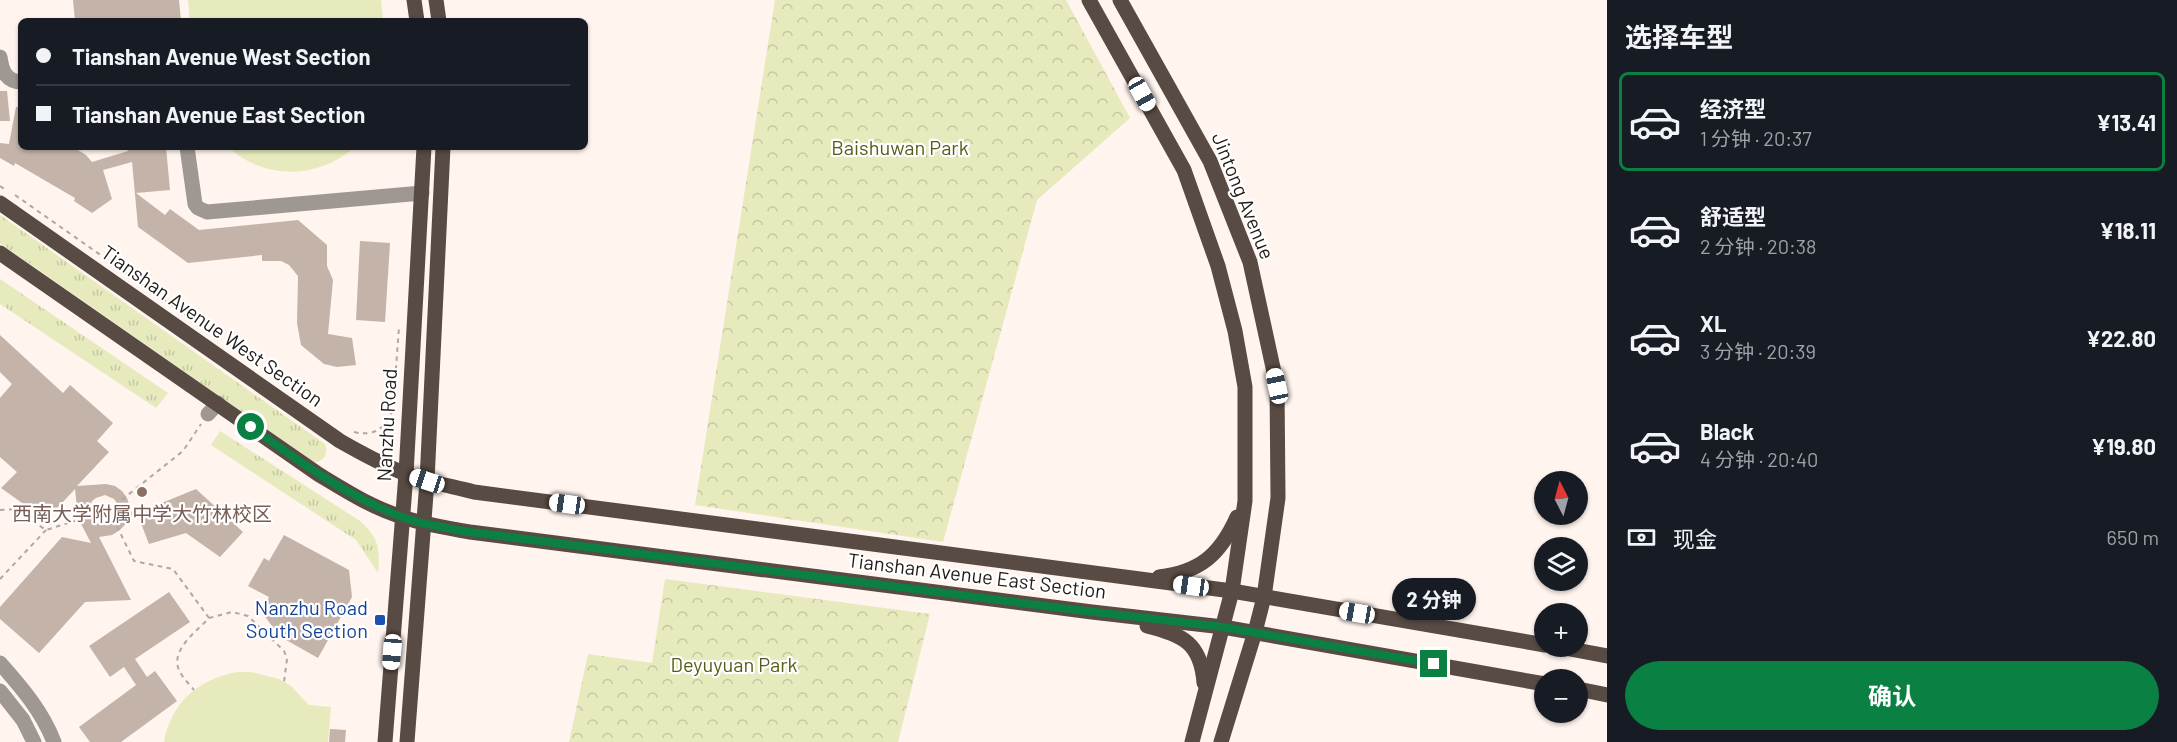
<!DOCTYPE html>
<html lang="zh">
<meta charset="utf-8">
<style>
:root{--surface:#171b24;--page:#20242c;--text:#f1f3f6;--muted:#9ea1a6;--line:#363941;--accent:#0b8043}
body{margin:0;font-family:Barlow,"Noto Sans SC",sans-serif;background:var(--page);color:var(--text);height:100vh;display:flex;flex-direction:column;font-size:22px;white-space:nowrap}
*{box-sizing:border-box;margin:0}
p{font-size:20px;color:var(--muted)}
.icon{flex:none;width:33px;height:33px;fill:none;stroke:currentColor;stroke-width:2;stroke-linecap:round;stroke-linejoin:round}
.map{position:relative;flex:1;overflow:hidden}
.sheet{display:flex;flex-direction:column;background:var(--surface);width:570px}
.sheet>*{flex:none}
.hud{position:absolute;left:18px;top:18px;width:570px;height:132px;border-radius:9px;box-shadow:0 2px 4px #0004;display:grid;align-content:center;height:132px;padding:0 18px;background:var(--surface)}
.needle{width:39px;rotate:354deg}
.controls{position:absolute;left:1534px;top:471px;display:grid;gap:12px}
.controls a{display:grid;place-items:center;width:54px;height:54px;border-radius:50%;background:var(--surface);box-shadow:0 2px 4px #0004;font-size:30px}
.end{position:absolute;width:27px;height:27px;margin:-14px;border:8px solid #0b8043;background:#fff;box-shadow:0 0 0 3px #fff}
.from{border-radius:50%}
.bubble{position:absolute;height:42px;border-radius:21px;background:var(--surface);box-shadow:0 2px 4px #0004;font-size:20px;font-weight:700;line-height:42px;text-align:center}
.car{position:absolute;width:18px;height:36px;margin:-18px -9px;border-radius:8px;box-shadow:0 0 4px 2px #0007;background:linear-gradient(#fff 24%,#345 0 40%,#fff 0 76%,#345 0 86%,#fff 0)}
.hud b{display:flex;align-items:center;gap:21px;height:57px;font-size:22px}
.hud b+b{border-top:2px solid var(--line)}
.hud i{width:15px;height:15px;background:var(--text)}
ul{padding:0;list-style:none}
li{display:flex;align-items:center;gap:18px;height:99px;margin:0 12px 9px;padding:0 6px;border:3px solid transparent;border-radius:9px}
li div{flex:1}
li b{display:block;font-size:22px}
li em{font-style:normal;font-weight:700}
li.selected{border-color:var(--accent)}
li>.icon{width:54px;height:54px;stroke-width:1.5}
h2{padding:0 18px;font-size:27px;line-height:72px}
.pay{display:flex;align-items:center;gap:15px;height:66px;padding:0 18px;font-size:22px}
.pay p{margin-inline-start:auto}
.primary-button{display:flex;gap:12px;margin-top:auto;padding:12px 18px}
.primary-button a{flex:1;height:69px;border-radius:36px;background:var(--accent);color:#fff;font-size:24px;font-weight:700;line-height:69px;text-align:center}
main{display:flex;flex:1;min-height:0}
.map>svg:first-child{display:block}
.grass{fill:url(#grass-tufts)}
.park{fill:url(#park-crowns)}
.pitch{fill:#e6eabd}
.building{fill:#c4b3a9;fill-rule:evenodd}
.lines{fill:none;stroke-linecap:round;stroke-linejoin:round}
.path{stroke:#b2a8a3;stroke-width:2;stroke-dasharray:4.5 4.5;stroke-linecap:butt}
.minor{stroke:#9e9792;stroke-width:15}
.major{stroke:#574b43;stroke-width:15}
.route{stroke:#0b8043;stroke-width:8}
.education-dot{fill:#8d6e63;stroke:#fff;stroke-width:2}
.transit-dot{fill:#1a4fb4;stroke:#fff;stroke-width:2}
.labels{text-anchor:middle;stroke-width:4.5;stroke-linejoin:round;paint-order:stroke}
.park-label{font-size:20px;fill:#595c15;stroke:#fff}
.street-label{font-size:20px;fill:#211b17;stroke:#fff}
.education-label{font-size:20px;fill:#785e54;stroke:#fff}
.transit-label{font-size:20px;fill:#164399;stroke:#fff;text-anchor:end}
</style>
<main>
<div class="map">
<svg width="1607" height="742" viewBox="0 0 1607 742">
<defs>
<pattern id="grass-tufts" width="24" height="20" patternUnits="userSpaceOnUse" patternTransform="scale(1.5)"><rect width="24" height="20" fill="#e6eabd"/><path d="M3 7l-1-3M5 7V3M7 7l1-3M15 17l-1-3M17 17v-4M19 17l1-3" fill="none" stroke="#c5c8a2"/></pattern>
<pattern id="park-crowns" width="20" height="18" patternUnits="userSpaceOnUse" patternTransform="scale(1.5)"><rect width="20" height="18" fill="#e6eabd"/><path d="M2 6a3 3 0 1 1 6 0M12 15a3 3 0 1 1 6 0" fill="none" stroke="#c5c8a2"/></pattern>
</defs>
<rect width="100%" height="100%" fill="#fff4ee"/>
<g class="grass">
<path d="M0 215 325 444C328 454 325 461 314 462L0 243Z"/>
<path d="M0 279 168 393 156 408 0 304Z"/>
<path d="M220 431 360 521C379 538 380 548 378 573L356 540 211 445Z"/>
</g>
<g class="park">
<path d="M775 0H1066L1130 118 1037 200 943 542 695 505Z"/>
<path d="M665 579 930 614 898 742H569L588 654 652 663Z"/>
</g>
<g class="pitch">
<path d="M188 0H381L383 21H190Z"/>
<path d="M228 147H355C318 179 265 181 228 147Z"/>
<path d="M237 672H251L279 679 291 686 309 705 331 707 328 742H164C171 703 198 679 237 672Z"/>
</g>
<g class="building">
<path d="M73 0H179L181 21H75Z"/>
<path d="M0 91H7L10 121H0Z"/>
<path d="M16 107H21V147H73L86 155 92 162 128 151 127 147H166L170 190 136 193 165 215 170 209 199 230 298 220 327 245V266L333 280 328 334 352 338 356 365 337 367 324 364 301 345 297 323 298 276 289 265 281 261H262V255L188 263 138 227 132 162 103 170 112 199 92 213 74 201 75 198 15 163 14 166 0 158V143L9 144Z"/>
<path d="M360 241 390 243 385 322 356 320Z"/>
<path d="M0 335 63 393 70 385 113 423 97 441 109 452 77 486 106 484 115 486 122 491 127 498 133 516 120 530 112 535 99 537 131 600 85 602 39 653 0 619V607L62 537 91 543 78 518 75 489 46 520 1 488 17 472 0 457V398L12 384 0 372ZM105 495 114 499 117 503 119 513 114 522 105 525 95 523 89 510 92 501 96 498Z"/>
<path d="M196 489 243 532 220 557 186 533 149 544 137 513Z"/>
<path d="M284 535 349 570 352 597 318 658 279 636 262 612 269 597 248 586 264 558 269 561Z"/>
<path d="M169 592 190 622 135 659 147 677 155 671 177 701 121 742H90L79 727 136 685 124 667 110 677 89 646Z"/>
<path d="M330 729 346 730 345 742H329Z"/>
</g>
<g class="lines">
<g class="path">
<path d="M0 186 7 191"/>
<path d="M15 195 216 336"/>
<path d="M354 432C374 437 386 428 393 409L399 327"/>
<path d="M0 510 15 509 46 530 109 510 183 451 201 424"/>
<path d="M109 510 134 561 173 569 209 618C197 631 170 650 179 670 182 677 189 684 194 690"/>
<path d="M0 579 46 530"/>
<path d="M209 618 232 612 248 616 284 651 287 659 284 682"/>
</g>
<g class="minor">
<path d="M0 57C2 71 6 81 21 82"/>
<path d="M187 147 195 204 198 208 207 212 422 193"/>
<path d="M208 414 218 403"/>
<path d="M0 663C22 688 42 711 54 742"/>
<path d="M0 691 23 720 34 742"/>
</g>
<g class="major">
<path d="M414 0 417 21"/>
<path d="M436 0 439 21"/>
<path d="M1089 0 1184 170 1218 266 1235 331 1245 387V501L1232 591 1192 742"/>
<path d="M1120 0 1210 161 1250 262 1277 386 1278 498 1264 597 1255 632 1221 742"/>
<path d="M0 203 340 441C361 453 383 465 406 474 428 482 451 486 474 492L1232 591 1545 645"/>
<path d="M0 253 318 474C346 491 374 509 406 518 426 525 448 528 470 532L1092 612 1223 627 1545 684"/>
<path d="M1159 577C1200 572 1220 555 1237 517"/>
<path d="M1147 626C1183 635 1201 643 1204 683"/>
<path d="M1554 646 1607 656"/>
<path d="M1578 689 1607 695"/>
<path d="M385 742 406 474 424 147"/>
<path d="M407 742 427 481 443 147"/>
</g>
</g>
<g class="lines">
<path class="route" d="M251 427C299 461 346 496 402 517 423 525 447 528 470 532L1069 609 1223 627 1434 664"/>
</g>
<circle class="education-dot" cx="142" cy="492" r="6"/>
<rect class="transit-dot" x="374" y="614" width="12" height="12" rx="3"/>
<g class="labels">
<g class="park-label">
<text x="900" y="155">Baishuwan Park</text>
<text x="734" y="672">Deyuyuan Park</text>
</g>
<g class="street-label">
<text transform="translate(1243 196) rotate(68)" y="7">Jintong Avenue</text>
<text transform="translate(212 326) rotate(35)" y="7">Tianshan Avenue West Section</text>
<text transform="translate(387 425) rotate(-87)" y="7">Nanzhu Road</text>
<text transform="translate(977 576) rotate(7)" y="7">Tianshan Avenue East Section</text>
</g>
<g class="education-label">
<text x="142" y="521">西南大学附属中学大竹林校区</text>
</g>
<g class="transit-label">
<text x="368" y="615">Nanzhu Road<tspan x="368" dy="23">South Section</tspan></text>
</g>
</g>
</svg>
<div class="controls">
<a><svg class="needle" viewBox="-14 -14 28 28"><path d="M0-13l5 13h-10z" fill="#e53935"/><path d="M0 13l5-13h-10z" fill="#9ea1a6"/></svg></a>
<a><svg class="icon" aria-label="layers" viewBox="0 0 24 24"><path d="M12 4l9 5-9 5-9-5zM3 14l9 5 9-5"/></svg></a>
<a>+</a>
<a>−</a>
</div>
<i class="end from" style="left:251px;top:427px"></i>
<i class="end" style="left:1434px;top:664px"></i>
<div class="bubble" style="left:1392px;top:578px;width:84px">2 分钟</div>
<i class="car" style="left:1142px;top:94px;rotate:151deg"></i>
<i class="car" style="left:1277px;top:386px;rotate:348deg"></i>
<i class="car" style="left:427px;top:481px;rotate:288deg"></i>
<i class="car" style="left:567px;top:504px;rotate:278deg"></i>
<i class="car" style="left:1191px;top:586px;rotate:278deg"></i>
<i class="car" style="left:1357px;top:613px;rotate:280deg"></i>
<i class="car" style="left:392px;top:652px;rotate:185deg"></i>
<div class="hud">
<b><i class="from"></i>Tianshan Avenue West Section</b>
<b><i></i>Tianshan Avenue East Section</b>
</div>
</div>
<section class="sheet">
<h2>选择车型</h2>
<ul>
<li class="selected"><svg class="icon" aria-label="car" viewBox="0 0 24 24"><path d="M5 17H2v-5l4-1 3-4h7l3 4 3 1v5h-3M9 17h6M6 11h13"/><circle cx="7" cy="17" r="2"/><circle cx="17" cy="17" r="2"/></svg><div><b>经济型</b><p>1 分钟 · 20:37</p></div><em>¥13.41</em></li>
<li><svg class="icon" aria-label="car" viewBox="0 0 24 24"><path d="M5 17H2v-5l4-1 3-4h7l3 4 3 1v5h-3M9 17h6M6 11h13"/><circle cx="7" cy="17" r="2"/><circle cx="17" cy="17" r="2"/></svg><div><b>舒适型</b><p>2 分钟 · 20:38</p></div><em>¥18.11</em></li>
<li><svg class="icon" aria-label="car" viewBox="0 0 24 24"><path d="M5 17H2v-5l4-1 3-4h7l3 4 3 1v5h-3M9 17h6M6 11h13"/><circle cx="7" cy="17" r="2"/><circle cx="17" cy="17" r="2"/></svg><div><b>XL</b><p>3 分钟 · 20:39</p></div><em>¥22.80</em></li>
<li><svg class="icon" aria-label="car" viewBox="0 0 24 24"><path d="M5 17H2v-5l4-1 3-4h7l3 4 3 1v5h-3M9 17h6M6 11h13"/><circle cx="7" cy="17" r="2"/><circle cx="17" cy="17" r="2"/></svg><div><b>Black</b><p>4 分钟 · 20:40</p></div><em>¥19.80</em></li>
</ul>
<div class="pay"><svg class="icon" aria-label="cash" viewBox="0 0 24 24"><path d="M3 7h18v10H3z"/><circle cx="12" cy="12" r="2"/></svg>现金<p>650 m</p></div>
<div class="primary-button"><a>确认</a></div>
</section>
</main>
